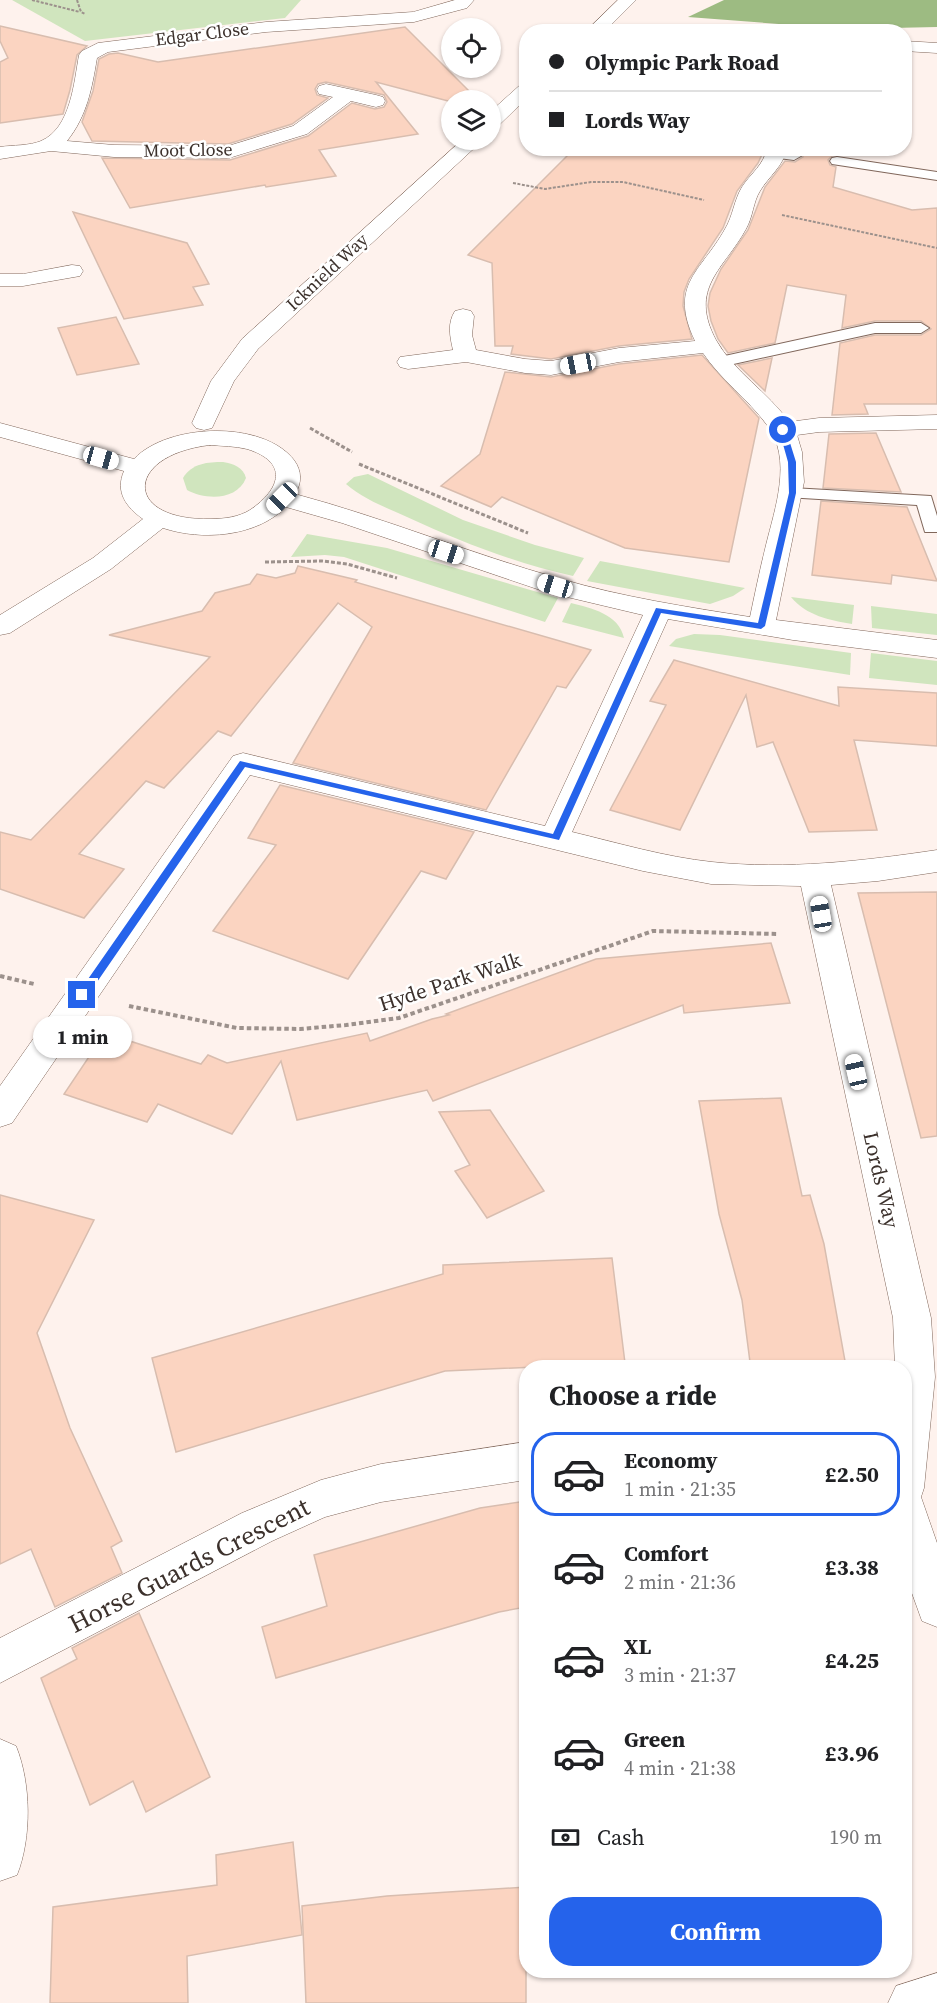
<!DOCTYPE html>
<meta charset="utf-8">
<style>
:root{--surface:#fff;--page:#f6f6f6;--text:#202124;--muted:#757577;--line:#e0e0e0;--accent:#2563eb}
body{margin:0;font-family:"Source Serif 4",serif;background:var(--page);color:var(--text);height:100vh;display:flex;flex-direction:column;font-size:22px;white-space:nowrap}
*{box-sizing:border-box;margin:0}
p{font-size:20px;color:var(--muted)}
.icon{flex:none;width:33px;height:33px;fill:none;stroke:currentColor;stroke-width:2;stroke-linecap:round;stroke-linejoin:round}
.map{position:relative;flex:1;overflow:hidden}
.details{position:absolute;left:519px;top:1360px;width:393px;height:618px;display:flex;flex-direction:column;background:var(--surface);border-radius:24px;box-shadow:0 2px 4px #0004}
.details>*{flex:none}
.hud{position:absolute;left:519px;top:24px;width:393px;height:132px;border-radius:24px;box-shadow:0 2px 4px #0004;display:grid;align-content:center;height:132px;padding:0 30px;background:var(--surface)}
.buttons{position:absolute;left:441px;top:18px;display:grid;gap:12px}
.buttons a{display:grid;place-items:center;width:60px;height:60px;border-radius:50%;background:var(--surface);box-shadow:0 2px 4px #0004;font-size:30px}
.end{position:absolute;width:27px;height:27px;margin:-14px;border:8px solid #2563eb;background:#fff;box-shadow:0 0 0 3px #fff}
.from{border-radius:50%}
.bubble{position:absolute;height:42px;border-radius:21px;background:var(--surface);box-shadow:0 2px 4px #0004;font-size:20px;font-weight:700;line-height:42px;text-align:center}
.car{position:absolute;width:18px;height:36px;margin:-18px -9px;border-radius:8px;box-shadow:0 0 4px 2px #0007;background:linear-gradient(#fff 24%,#345 0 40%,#fff 0 76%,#345 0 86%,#fff 0)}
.hud b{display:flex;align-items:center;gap:21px;height:57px;font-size:22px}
.hud b+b{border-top:2px solid var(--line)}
.hud i{width:15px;height:15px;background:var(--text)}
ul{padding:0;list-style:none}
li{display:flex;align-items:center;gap:18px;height:84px;margin:0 12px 9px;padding:0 18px;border:3px solid transparent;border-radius:24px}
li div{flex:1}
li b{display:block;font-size:22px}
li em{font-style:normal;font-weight:700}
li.on{border-color:var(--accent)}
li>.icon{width:54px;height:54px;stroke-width:1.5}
h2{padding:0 30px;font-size:27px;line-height:72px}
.pay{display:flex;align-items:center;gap:15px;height:66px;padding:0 30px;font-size:22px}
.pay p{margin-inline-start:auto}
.action{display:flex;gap:12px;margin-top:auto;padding:12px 30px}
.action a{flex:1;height:69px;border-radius:24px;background:var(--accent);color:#fff;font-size:24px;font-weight:700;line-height:69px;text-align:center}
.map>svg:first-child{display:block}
.green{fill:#d0e5be}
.forest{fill:#9dbb82}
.building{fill:#fbd4c1;stroke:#d8bdaf;stroke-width:1.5}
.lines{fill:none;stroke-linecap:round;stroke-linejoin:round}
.service-casing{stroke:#80675b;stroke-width:2}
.pedestrian-casing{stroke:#80675b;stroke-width:1}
.minor-casing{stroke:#80675b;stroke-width:1}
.path-far2{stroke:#9c918c;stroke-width:2;stroke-dasharray:3 1.5;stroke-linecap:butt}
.path-far1{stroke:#9c918c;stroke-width:3;stroke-dasharray:4 2;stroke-linecap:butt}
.path{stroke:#9c918c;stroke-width:4;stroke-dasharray:4.5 3;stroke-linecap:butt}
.service{fill:#fff;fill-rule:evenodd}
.pedestrian{fill:#fff;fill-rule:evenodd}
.minor{fill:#fff;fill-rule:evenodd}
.route{fill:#2563eb}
.labels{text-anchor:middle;stroke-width:5;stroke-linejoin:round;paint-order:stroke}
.far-street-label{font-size:18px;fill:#3c312c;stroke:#fff}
.street-label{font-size:21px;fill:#3c312c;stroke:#fff}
.near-street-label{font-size:26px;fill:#3c312c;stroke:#fff}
</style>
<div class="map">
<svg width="937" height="2003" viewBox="0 0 937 2003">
<rect width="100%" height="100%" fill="#fef2ed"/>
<g class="green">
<path d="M12 0H301L285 18 85 41Z"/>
<path d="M223 462C234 464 243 467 246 478 237 501 205 500 187 490L183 478C192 463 208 462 223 462Z"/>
<path d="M368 474 463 520 535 545 584 558 573 576C515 563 461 542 407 517 387 508 363 499 346 484L354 477Z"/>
<path d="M307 534 387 548 558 598 545 622 344 557 325 555 291 557Z"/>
<path d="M600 561 745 588 733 596 710 604 587 581Z"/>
<path d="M791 597 854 605 852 624C829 620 807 616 791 597Z"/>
<path d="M571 603C591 608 619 614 624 638L562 622Z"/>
<path d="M871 606 937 614V635L872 628Z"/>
<path d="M694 634 720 635 851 653 850 675 669 646 676 639Z"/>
<path d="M871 653 937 661V685L869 678Z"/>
</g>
<path class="forest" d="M724 0H937V27L845 29 688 17Z"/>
<g class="building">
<path d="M0 26 87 46 77 55 70 90 63 114 0 123V62L8 58 0 41Z"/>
<path d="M405 27 478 100H452V102L376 82 418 134 319 150 336 176 266 187 265 185 130 208 102 158 230 160 308 136 352 103 375 109 384 107 387 102 384 95 326 82 318 84 315 89 317 95 328 98 292 124 228 144 92 141 82 122 93 91 99 59 109 54 118 53 158 62Z"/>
<path d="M575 148H765L758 163 737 191 723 228 689 279 684 292 683 306 692 339 619 346 551 359 511 354 513 346H495L492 263 468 255Z"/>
<path d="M789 148H839L838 155 832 156 828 160 830 165 836 167 833 187 912 210 937 208V404H864L868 414 832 415 840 343 875 335H921L931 329 921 321H875L842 328 846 295 787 285 775 343 728 353 718 339 711 321 708 306 710 293 721 269 748 230 765 187 785 161 795 162 803 157 802 154Z"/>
<path d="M73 212 187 243 209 284 193 287 203 305 124 319Z"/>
<path d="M116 317 139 364 77 375 58 328Z"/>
<path d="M702 355 759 418 729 562 625 548 502 497 491 507 441 486 480 454 505 372 551 377 619 364Z"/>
<path d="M772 358 765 391 738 365Z"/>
<path d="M876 433 901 492 823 488 829 434Z"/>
<path d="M821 501 907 507 937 581 892 575 891 584 812 575Z"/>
<path d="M298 566 357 580 355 582 591 650 566 688 557 686 486 810 293 763 372 627 338 603 231 736 218 731 164 788 146 781 79 854 124 869 84 918 0 889V832L31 840 210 657 109 635 202 611 215 593 250 584 257 574 276 578 295 573Z"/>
<path d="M674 660 839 706 838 687 937 693V746L854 740 877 830 809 832 773 742 757 747 746 695 680 830 610 810 666 705 650 701Z"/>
<path d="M280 785 474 832 446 879 421 871 348 979 213 931 276 845 248 838Z"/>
<path d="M937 892V1136L921 1138 858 893Z"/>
<path d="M771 943 790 1003 684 1013 683 1005 433 1101 427 1090 297 1120 281 1061 232 1134 158 1104 147 1122 64 1094 105 1033 201 1064 208 1055 227 1063 367 1033 370 1041 432 1019 449 1015 446 1014 596 959Z"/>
<path d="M781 1098 802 1196 810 1195 824 1244 845 1361 750 1362 742 1300 719 1214 699 1101Z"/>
<path d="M490 1110 544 1191 487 1218 455 1171 470 1165 439 1112Z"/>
<path d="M0 1195 94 1220 37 1333 70 1428 122 1541 111 1547 122 1573 55 1607 31 1549 0 1564Z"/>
<path d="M612 1258 625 1363 445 1371 176 1452 152 1358 443 1274V1265Z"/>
<path d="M526 1501V1607L499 1612 276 1678 262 1627 327 1606 314 1555 480 1508Z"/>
<path d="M139 1613 210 1777 146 1812 133 1781 90 1805 41 1678 77 1659 72 1648Z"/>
<path d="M293 1842 302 1935 187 1956 188 2003H50L53 1907 217 1885 216 1855Z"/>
<path d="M526 1887V2003H306L302 1906 387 1896Z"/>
</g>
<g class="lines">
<defs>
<g id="service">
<path d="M776 150 794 152 801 156 794 160 771 157 769 154 771 151Z"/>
<path d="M837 157 937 172V180L832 164 830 161 832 158Z"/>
<path d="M875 323H921L929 328 921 333H875L720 367 712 362 720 357Z"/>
<path d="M792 488 931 496 937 516V532H925L917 505 786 497 784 493 786 489Z"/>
</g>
<g id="pedestrian">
<path d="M618 0H636L604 32H585Z"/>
<path d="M526 84V99L497 127 490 129V112L519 86Z"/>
<path d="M462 140H483L258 349 234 381 212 428 204 430 196 428 192 423 211 381 242 339Z"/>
</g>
<g id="minor">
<path d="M455 0H474L467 8 414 22 266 32 108 52 97 58C92 88 87 116 67 141L114 145 228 146 293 126 333 97 319 94 317 90 319 86 326 84 376 95 383 97 385 101 383 105 376 107 351 101 307 134 229 158 114 157 51 151 0 159V147C13 145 29 146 41 141 71 128 74 82 79 55L82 51 98 43 266 22 413 12Z"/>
<path d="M904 41 937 43V53L904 51Z"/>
<path d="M767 148H787C783 167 769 176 760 191 753 202 753 217 746 229 724 269 688 288 716 340 734 372 768 392 789 422L819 418 937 415V429L819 432 797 435 802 452 804 482 776 620 937 640V658L793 640 668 619 572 832C618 843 665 857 712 862 787 870 863 861 937 850V872L878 881 831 885 931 1318 935 1377 924 1488 921 1497 937 1543V1627L922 1621 904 1571V1368H895L893 1318 801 886 711 884 643 871 250 775 12 1123 0 1127V1086L233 756 243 753 545 826 643 615 546 592 342 523 286 507C256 537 202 541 163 528L111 569 10 633 0 635V615L93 558 143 519C126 507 115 492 124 471L0 437V423L134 459C168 423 263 420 294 460 302 471 302 483 295 494 385 518 471 554 561 579 622 597 687 607 750 617 755 593 760 569 766 545 775 508 793 459 767 425 748 399 721 380 703 353L619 362 551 375 525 373 466 362 408 369 400 367 397 362 400 357 453 350C450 337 447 323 455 311L463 309 471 311 474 316 472 335 476 350 525 359 551 361 619 348 695 341C668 284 701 272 725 229 733 216 734 200 742 187 751 173 764 165 767 148ZM210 445C222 446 235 446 247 449 289 462 281 489 250 510 239 517 224 519 211 519 122 521 124 455 210 445Z"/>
<path d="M72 265 80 266 83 271 80 276 23 286H0V274H23Z"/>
<path d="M526 1442V1480L381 1502 325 1517 272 1541 0 1683V1638L242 1513 321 1480 381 1464Z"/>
<path d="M0 1739 16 1746C31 1783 32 1837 17 1875L0 1881Z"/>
<path d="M937 1973V2003H888L896 1986Z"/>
</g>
</defs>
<use href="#service" class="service-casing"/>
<use href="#pedestrian" class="pedestrian-casing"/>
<use href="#minor" class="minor-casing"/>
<g class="path-far2">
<path d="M32 0 80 12"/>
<path d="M77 0 81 12 85 14"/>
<path d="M513 183 545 189 591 182H623L704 200"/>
<path d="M782 215 937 248"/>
</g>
<g class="path-far1">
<path d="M310 428 352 452"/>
<path d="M359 464 528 533"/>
<path d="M265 562 322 561 347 564 397 578"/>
</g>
<g class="path">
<path d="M0 976 34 984"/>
<path d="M129 1006 237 1028 300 1029 346 1025 399 1018 653 931 779 934"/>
</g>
<use href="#service" class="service"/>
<use href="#pedestrian" class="pedestrian"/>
<use href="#minor" class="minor"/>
</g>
<path class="route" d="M783 427 786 430 796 462V493L765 626 761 629 661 613 559 840 245 767 86 998H79V992L240 761 553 834 656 608 758 623 789 493 788 462 779 430Z"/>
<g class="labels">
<g class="far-street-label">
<text transform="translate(202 34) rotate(-7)" y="6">Edgar Close</text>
<text transform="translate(188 150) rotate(-1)" y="6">Moot Close</text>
<text transform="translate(327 272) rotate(-43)" y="6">Icknield Way</text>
</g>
<g class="street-label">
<text transform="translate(450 982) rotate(-18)" y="7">Hyde Park Walk</text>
<text transform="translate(881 1180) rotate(77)" y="7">Lords Way</text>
</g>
<g class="near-street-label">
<text transform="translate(189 1565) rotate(-27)" y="9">Horse Guards Crescent</text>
</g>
</g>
</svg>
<div class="buttons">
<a><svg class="icon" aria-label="locate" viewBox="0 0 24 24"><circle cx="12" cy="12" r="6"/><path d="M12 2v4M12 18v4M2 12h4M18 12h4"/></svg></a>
<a><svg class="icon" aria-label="layers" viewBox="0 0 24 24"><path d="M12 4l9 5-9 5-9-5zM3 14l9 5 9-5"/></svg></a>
</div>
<i class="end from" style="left:783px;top:430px"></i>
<i class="end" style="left:82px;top:995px"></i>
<div class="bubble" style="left:33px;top:1016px;width:99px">1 min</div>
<i class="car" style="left:578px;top:364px;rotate:259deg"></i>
<i class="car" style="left:101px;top:458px;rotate:106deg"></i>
<i class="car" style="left:282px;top:498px;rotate:225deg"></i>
<i class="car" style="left:446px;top:552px;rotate:108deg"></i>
<i class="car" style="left:555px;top:586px;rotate:287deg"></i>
<i class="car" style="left:821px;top:914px;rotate:350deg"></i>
<i class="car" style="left:856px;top:1072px;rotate:347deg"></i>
<div class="hud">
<b><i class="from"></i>Olympic Park Road</b>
<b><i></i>Lords Way</b>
</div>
<section class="details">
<h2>Choose a ride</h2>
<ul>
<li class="on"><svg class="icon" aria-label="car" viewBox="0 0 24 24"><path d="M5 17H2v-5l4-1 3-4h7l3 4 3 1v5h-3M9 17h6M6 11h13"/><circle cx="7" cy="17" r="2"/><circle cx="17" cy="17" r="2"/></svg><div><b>Economy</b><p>1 min · 21:35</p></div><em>£2.50</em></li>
<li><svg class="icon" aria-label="car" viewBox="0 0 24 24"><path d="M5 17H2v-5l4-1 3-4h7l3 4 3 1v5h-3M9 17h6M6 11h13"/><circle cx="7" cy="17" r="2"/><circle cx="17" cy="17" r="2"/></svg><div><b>Comfort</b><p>2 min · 21:36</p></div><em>£3.38</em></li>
<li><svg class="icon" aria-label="car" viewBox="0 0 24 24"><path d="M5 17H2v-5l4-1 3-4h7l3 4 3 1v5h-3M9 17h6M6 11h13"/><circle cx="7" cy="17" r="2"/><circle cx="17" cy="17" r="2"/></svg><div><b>XL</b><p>3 min · 21:37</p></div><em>£4.25</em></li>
<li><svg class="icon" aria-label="car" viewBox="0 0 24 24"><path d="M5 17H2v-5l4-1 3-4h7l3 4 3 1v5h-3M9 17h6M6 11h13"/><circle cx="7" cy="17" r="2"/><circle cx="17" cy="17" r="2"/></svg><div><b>Green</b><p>4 min · 21:38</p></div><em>£3.96</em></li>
</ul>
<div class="pay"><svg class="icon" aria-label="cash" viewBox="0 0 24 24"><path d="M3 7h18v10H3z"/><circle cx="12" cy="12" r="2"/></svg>Cash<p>190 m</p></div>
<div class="action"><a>Confirm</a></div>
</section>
</div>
